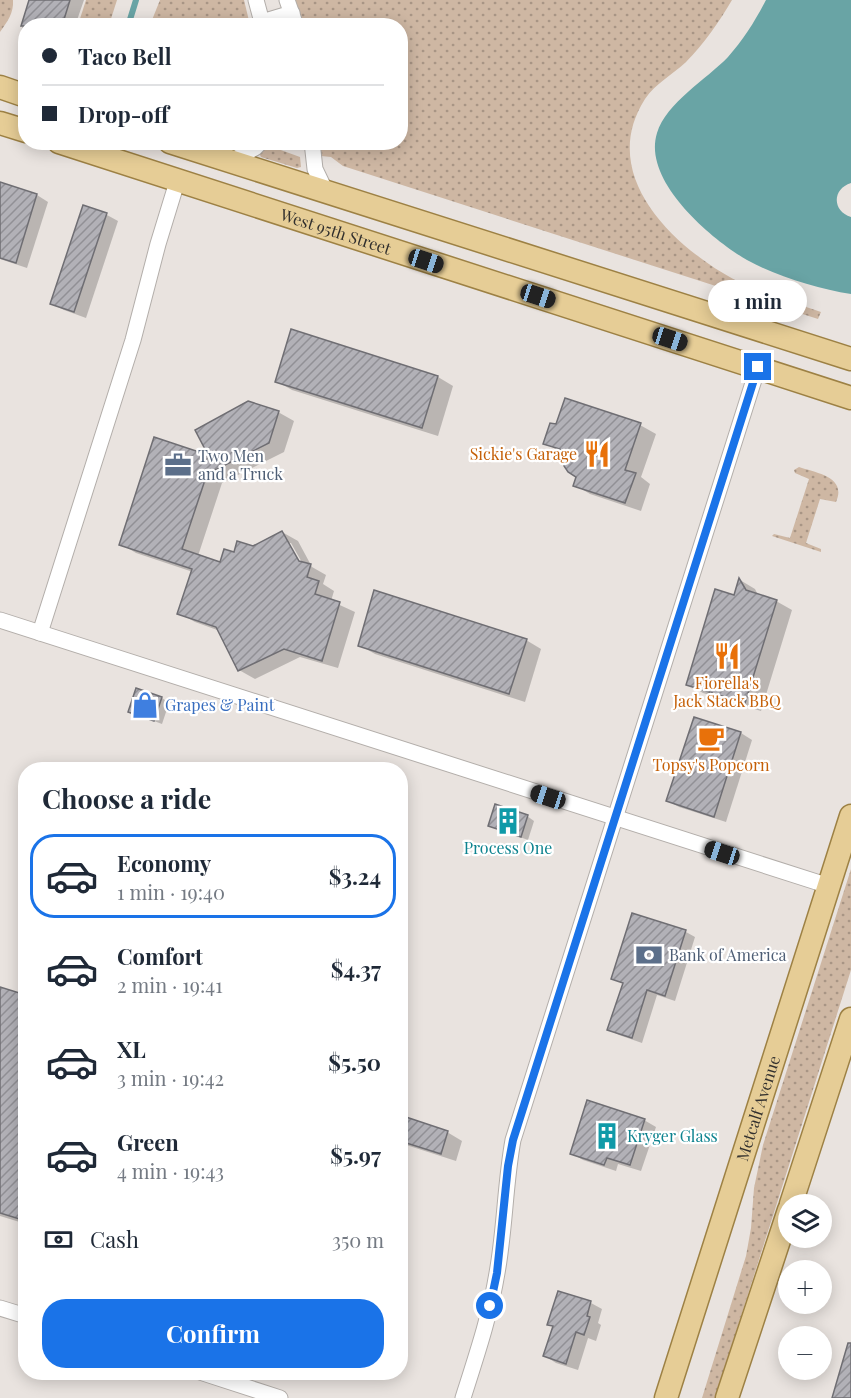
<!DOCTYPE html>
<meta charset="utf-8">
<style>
:root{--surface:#fff;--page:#f6f6f7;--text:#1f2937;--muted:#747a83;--line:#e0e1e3;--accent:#1a73e8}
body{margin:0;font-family:"Playfair Display",serif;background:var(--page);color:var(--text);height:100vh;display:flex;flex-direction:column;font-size:22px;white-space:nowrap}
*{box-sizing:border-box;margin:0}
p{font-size:20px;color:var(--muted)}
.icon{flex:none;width:33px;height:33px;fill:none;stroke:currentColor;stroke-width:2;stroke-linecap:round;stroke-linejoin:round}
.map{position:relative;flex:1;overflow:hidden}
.details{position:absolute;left:18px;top:762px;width:390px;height:618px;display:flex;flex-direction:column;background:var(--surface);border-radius:24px;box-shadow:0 3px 15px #0003}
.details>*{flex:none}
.hud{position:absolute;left:18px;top:18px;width:390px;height:132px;border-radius:24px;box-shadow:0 3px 15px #0003;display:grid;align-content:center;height:132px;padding:0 24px;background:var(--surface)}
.controls{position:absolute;left:778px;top:1194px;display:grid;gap:12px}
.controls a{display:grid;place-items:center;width:54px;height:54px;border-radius:50%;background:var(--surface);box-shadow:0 3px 15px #0003;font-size:30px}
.end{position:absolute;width:27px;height:27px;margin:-14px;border:8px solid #1a73e8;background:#fff;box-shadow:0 0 0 3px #fff}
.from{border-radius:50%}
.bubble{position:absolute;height:42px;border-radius:21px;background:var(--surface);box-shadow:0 3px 15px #0003;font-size:20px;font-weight:700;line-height:42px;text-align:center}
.car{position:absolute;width:18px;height:36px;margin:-18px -9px;border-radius:8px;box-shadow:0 0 4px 2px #0007;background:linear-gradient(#222 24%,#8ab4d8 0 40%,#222 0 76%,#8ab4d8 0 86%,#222 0)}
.hud b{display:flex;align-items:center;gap:21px;height:57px;font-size:22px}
.hud b+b{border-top:2px solid var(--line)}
.hud i{width:15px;height:15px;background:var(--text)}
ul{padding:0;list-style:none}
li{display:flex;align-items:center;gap:18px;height:84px;margin:0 12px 9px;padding:0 12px;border:3px solid transparent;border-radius:24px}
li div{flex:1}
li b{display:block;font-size:22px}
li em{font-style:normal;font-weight:700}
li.current{border-color:var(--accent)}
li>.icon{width:54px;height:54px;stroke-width:1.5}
h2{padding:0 24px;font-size:27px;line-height:72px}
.pay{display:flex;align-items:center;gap:15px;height:66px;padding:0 24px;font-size:22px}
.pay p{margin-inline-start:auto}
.action{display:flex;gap:12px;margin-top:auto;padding:12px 24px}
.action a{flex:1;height:69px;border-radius:24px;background:var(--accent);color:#fff;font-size:24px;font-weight:700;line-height:69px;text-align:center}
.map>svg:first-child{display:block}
.grass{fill:url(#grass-dots)}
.water{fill:#69a4a5}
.shadow{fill:#0003;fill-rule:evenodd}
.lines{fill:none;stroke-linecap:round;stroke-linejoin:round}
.stream{stroke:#69a4a5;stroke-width:6}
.building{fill:url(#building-hatch);stroke:#6f6e73;stroke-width:1.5}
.minor-casing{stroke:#b3aeaa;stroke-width:17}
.primary-casing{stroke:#9d8144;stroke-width:25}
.minor{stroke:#fff;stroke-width:15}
.primary{stroke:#e6cd96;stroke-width:22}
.route{stroke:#1a73e8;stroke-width:8}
.labels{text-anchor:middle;stroke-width:4.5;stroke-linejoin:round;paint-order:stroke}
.street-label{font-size:16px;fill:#32302e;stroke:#fff}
.food-label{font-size:16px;fill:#c56008;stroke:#fff}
.service-label{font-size:16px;fill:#4e5e75;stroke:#fff;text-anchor:start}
.shop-label{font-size:16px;fill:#366cbe;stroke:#fff;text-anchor:start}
.culture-label{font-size:16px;fill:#0d838f;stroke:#fff}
</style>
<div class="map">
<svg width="851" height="1398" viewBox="0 0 851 1398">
<defs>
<pattern id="grass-dots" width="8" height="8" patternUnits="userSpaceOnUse" patternTransform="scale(1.5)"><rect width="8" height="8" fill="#ceb7a3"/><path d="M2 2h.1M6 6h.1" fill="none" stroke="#a89585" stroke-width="1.8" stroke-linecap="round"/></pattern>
<pattern id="building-hatch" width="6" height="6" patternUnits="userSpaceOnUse" patternTransform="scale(1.5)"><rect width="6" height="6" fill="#b2b1b7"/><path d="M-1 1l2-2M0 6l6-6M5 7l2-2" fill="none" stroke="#919095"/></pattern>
</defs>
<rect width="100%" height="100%" fill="#e9e3df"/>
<g class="grass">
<path d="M0 0H13C14 13 7 22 0 32Z"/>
<path d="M86 0H117L109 25H78Z"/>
<path d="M160 0H244L250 25H150Z"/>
<path d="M295 0H732C719 22 704 44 686 62 672 75 656 83 645 99 597 174 672 246 735 280 762 294 792 302 821 312L818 319 343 166 331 157 321 156 318 143 400 142V26L304 25Z"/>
<path d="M267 145 300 157 301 167 297 168 261 157 258 151Z"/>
<path d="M799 467C817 473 847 477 836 502L820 499 806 543 821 549V552L772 536 774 534 790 538 809 479 795 473 794 470Z"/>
<path d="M851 869V970L715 1398H702L746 1256 751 1228 754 1188 763 1145Z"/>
</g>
<path class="water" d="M766 0H851V183C832 189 832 211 851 217V294C818 289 776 276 747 260 711 239 642 181 657 133 666 103 707 79 728 57 744 39 755 21 766 0Z"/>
<g class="shadow">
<path d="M31 0H84L75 26H26V34L21 31Z"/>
<path d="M0 193 37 195 48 202 27 268 0 259Z"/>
<path d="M84 207 107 215 118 221 86 318 64 310 52 304Z"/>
<path d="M292 331 438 377 453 386 438 436 292 390 276 381Z"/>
<path d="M278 412 294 421 284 452 222 483 198 556 221 564 235 554 253 548 282 532 298 541 312 567 326 575 323 584 334 591 331 601 355 612 338 668 300 657 255 679 239 670 220 631 195 622 179 613 193 572 136 553 121 544 211 458ZM288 543H291L304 566 301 568Z"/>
<path d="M640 425 656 434 641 477 650 484 641 511 590 494 575 485 578 476 561 452 545 443Z"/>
<path d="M740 580 755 589 758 595 776 601 792 610 761 711 703 693 687 684 735 597Z"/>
<path d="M526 640 541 649 525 702 375 654 359 645Z"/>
<path d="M162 698 169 703 162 724 130 712Z"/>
<path d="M695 719 741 733 752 740 726 822 679 807 668 801Z"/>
<path d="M527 816 534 821 528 840 490 826Z"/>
<path d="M633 915 686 932 695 937 675 1001 657 995 642 1043 619 1035 609 1030 624 984 613 978Z"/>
<path d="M0 989 26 997V1224L0 1216Z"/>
<path d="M400 1117 447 1132 462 1141 456 1161 400 1143Z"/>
<path d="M644 1120 656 1127 641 1171 618 1164 616 1171 583 1160 571 1153Z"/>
<path d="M559 1293 591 1303 602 1309 598 1323 601 1325 596 1341 588 1338 578 1370 556 1363 545 1356 554 1327 549 1324Z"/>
</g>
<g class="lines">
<path class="stream" d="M128 26 136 0"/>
</g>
<g class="building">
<path d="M29 0H70L62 26H21Z"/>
<path d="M0 182 37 194 16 263 0 258Z"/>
<path d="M83 205 107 213 74 312 50 304Z"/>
<path d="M291 329 438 376 422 428 275 382Z"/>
<path d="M565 398 641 423 625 470 636 473 625 503 573 486 576 477 568 472 564 466 560 449 543 444 550 423 556 424Z"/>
<path d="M248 401 279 411 269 443 207 474 182 549 220 562 224 549 234 552 237 541 253 546 282 531 299 561 311 564 307 577 319 581 315 594 340 602 322 661 284 649 238 671 216 627 177 614 192 569 119 545 154 437 208 455 195 430Z"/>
<path d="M739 578 746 590 777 600 745 703 686 685 715 589 734 595Z"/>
<path d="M374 590 527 639 509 694 358 646Z"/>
<path d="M136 688 162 697 154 721 128 712Z"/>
<path d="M694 717 741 732 714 817 666 801Z"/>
<path d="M495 804 528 815 521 837 488 826Z"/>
<path d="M632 913 686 930 665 996 647 990 632 1038 607 1030 623 983 611 979Z"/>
<path d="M0 987 26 995V1221L0 1213Z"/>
<path d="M587 1100 645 1119 630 1165 607 1158 604 1165 570 1154Z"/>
<path d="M400 1115 448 1131 441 1154 400 1141Z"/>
<path d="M558 1291 591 1301 587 1316 590 1317 584 1335 576 1332 566 1364 543 1356 553 1326 547 1325Z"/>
<path d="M848 1343H851V1398H832Z"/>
</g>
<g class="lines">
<defs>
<g id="minor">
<path d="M256 0 263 26"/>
<path d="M287 0 296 26"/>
<path d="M262 22 292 13"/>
<path d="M312 142 315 169 326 192"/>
<path d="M229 162 255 148 261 142"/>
<path d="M0 620 829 886"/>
<path d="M40 633 133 340 158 244 177 182"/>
<path d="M0 1308 26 1316"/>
<path d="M200 1372 280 1398"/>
<path d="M463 1398C476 1357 490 1316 497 1273 505 1229 505 1184 513 1140L758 367"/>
</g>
<g id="primary">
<path d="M0 87 26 96"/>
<path d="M0 123 26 131"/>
<path id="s1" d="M59 142 851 398"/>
<path d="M170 142 851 359"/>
<path d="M791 1204 851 1019"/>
<path id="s2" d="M666 1398 851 816"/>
<path d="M727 1398 789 1210"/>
</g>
</defs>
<use href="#minor" class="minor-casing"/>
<use href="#primary" class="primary-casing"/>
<use href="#minor" class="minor"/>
<use href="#primary" class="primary"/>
</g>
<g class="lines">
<path class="route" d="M490 1306 497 1273 508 1166 513 1140 758 367"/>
</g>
<defs>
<symbol id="restaurant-bare" viewBox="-9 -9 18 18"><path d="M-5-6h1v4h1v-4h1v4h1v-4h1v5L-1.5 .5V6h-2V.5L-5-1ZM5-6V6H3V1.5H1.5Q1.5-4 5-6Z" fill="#e8710a" stroke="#fff" stroke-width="2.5" paint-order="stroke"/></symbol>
<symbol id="office-bare" viewBox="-9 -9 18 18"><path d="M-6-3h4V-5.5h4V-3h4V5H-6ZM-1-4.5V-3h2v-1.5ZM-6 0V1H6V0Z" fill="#5c6f8a" stroke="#fff" stroke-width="2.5" paint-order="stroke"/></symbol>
<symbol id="shop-bare" viewBox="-9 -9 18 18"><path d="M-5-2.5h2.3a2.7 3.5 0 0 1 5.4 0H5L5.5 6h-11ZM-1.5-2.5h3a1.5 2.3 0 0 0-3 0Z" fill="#3f7fe0" stroke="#fff" stroke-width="2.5" paint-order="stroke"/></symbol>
<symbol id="cafe-bare" viewBox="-9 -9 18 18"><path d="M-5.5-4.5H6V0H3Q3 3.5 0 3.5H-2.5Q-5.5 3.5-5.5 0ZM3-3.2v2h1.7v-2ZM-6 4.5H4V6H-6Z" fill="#e8710a" stroke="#fff" stroke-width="2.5" paint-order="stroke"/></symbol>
<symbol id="building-bare" viewBox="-9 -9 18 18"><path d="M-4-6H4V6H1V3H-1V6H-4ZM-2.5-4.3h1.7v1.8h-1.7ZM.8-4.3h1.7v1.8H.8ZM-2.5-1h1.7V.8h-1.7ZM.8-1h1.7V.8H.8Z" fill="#0f9aa8" stroke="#fff" stroke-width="2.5" paint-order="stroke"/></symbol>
<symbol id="bank-bare" viewBox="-9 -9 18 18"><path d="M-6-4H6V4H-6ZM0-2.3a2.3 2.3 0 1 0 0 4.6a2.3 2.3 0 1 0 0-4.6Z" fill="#5c6f8a" stroke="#fff" stroke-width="2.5" paint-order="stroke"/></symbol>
</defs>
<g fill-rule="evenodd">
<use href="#restaurant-bare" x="578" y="435" width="38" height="38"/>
<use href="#office-bare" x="159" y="446" width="38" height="38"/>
<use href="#restaurant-bare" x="708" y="637" width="38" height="38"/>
<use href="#shop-bare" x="126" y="686" width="38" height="38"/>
<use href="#cafe-bare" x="692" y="719" width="38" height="38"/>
<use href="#building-bare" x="489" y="802" width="38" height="38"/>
<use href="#bank-bare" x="630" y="936" width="38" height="38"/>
<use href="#building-bare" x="588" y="1117" width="38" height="38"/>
</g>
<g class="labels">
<g class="street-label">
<text dy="6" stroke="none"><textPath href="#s1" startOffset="291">West 95th Street</textPath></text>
<text dy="6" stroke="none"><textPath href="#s2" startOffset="304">Metcalf Avenue</textPath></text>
</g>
<g class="food-label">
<text x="577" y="460" text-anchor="end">Sickie's Garage</text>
<text x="727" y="689">Fiorella's<tspan x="727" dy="18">Jack Stack BBQ</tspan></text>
<text x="711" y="771">Topsy's Popcorn</text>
</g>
<g class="service-label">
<text x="198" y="462">Two Men<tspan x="198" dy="18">and a Truck</tspan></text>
<text x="669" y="961">Bank of America</text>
</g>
<g class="shop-label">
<text x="165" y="711">Grapes &amp; Paint</text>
</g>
<g class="culture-label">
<text x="508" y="854">Process One</text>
<text x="627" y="1142" text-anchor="start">Kryger Glass</text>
</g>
</g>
</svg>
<div class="controls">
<a><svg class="icon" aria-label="layers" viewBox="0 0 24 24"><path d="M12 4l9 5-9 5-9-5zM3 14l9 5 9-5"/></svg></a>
<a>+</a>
<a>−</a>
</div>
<i class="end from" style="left:490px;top:1306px"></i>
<i class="end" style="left:758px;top:367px"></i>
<div class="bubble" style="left:708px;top:280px;width:99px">1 min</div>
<i class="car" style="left:426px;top:261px;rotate:108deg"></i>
<i class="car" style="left:538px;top:296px;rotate:108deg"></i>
<i class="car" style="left:670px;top:339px;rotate:108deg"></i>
<i class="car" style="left:548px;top:797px;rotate:288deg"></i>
<i class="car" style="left:722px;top:853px;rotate:288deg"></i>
<div class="hud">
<b><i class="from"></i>Taco Bell</b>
<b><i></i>Drop-off</b>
</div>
<section class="details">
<h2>Choose a ride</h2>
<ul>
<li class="current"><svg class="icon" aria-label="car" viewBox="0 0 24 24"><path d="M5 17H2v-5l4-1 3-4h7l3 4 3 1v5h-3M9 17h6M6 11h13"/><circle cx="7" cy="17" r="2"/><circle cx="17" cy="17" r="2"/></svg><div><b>Economy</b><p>1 min · 19:40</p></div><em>$3.24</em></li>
<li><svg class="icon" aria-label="car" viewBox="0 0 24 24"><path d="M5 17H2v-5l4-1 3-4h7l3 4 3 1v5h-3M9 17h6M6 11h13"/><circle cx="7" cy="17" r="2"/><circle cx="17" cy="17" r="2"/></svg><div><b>Comfort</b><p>2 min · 19:41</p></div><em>$4.37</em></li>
<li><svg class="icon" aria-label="car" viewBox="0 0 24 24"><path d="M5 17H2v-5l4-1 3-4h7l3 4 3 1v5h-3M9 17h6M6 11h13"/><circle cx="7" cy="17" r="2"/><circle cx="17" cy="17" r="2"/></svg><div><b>XL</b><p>3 min · 19:42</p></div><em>$5.50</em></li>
<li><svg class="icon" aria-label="car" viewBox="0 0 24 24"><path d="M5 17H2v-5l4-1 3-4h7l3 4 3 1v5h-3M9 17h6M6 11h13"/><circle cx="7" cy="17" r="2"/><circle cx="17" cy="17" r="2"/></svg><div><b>Green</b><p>4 min · 19:43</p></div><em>$5.97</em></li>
</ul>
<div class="pay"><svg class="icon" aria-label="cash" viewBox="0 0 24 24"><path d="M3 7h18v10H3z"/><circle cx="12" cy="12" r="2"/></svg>Cash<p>350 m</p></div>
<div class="action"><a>Confirm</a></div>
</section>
</div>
